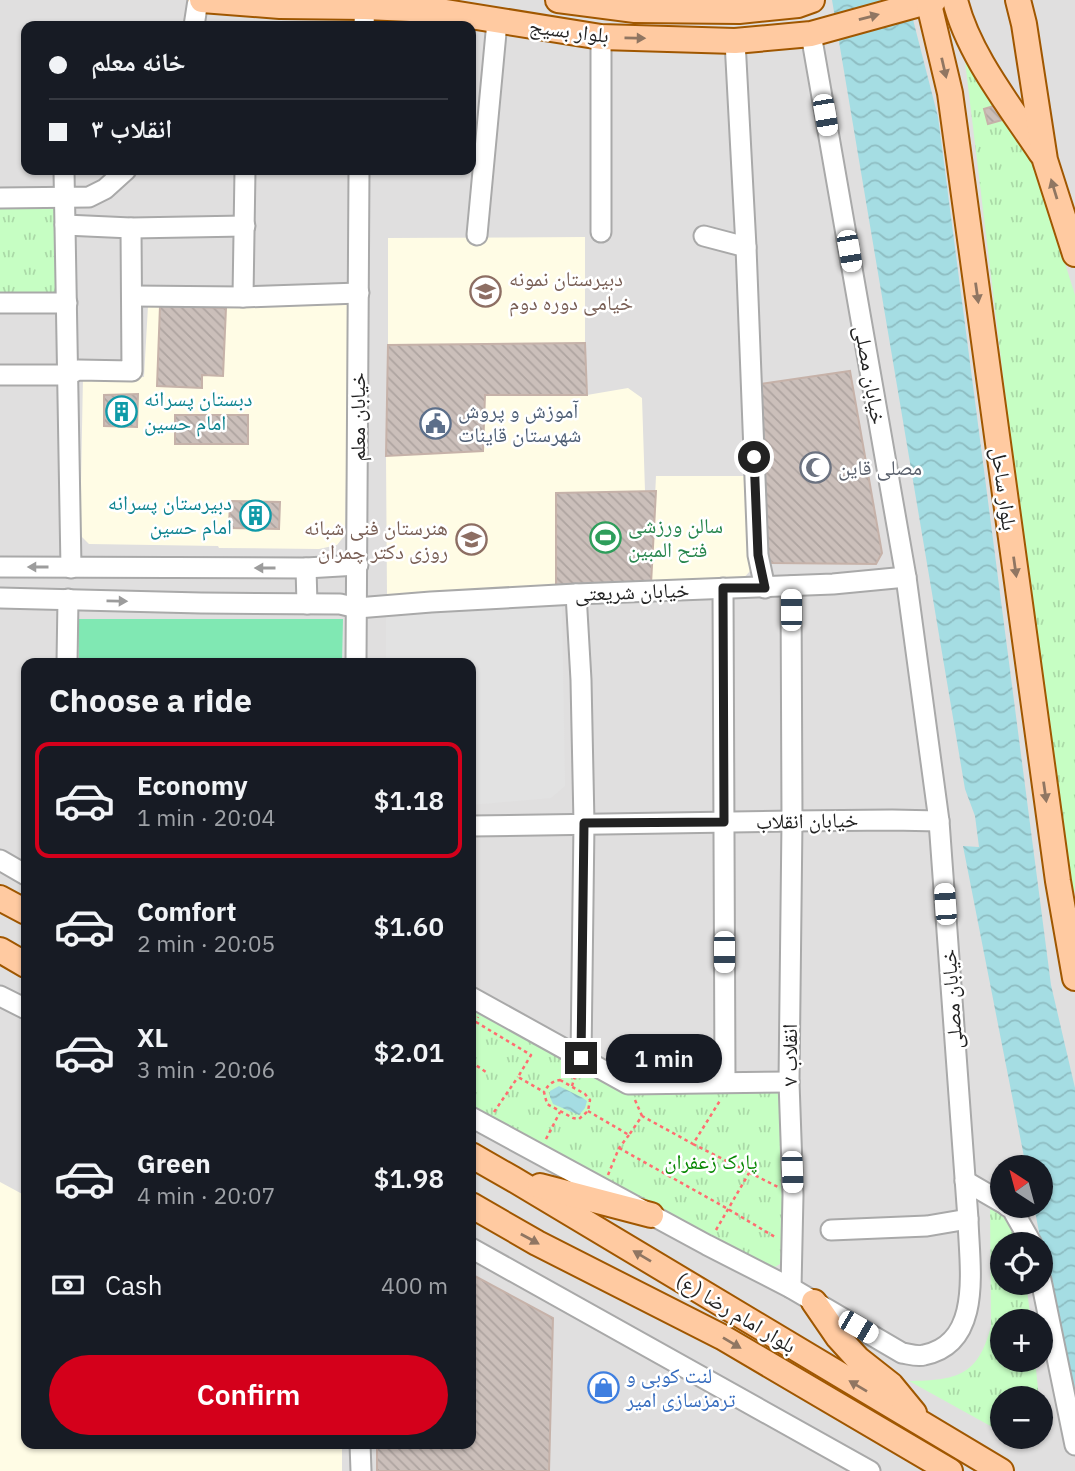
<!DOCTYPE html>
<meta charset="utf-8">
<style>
:root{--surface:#171b24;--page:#20242c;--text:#f1f3f6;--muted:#9ea1a6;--line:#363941;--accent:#d4001b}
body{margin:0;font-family:"IBM Plex Sans","Noto Naskh Arabic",sans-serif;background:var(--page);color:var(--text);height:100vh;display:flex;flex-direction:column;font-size:26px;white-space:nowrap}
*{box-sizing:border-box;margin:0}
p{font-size:23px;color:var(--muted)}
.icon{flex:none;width:38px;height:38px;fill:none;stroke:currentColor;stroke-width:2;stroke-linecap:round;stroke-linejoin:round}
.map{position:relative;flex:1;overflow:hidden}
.sheet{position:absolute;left:21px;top:658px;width:455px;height:791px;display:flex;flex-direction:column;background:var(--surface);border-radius:14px;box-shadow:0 2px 5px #0004}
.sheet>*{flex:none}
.banner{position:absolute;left:21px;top:21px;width:455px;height:154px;border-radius:14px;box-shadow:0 2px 5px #0004;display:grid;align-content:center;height:154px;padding:0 28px;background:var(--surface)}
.needle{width:46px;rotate:324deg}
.controls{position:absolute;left:990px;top:1155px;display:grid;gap:14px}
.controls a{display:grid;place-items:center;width:63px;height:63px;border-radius:50%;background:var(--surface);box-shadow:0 2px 5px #0004;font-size:35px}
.end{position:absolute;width:32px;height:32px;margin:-16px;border:9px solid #222;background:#fff;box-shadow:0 0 0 4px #fff}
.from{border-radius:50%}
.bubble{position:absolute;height:49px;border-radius:24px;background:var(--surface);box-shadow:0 2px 5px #0004;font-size:23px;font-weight:600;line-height:49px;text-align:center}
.car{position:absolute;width:21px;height:42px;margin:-21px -10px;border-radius:9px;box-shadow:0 0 5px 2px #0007;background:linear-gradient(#fff 24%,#345 0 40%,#fff 0 76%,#345 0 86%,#fff 0)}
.banner b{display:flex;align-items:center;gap:24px;height:66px;font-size:26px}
.banner b+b{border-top:2px solid var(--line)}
.banner i{width:18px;height:18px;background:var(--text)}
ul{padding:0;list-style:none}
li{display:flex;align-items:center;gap:21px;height:116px;margin:0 14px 10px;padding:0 14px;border:4px solid transparent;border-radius:14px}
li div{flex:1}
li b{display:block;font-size:26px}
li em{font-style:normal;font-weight:600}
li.selected{border-color:var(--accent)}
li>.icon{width:63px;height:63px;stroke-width:1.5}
h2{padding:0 28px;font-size:32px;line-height:84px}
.pay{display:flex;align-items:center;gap:18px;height:77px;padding:0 28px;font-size:26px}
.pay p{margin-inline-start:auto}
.primary-button{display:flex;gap:14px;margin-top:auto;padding:14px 28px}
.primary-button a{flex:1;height:80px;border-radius:42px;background:var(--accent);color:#fff;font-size:28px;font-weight:600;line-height:80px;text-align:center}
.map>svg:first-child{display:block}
.residential{fill:#e0dfdf;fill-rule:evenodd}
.education{fill:#fffce5}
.park{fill:url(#park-tufts)}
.pitch{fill:#80e8b3}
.parking{fill:#e2e2e2}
.water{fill:url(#water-waves)}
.building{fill:url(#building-back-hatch);stroke:#c6b2a9;stroke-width:2}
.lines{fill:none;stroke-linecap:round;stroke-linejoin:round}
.minor-casing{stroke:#a9a9a9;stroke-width:23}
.major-casing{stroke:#a05700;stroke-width:28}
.path{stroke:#ff6d70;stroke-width:2.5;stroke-dasharray:3.5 3.5;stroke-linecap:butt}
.minor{stroke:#fff;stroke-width:19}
.major{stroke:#ffcaa1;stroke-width:24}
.oneway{fill:#907662}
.oneway2{fill:#9c9c9c}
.route{stroke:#222;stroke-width:9}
.labels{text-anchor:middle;stroke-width:5;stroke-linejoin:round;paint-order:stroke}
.street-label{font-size:21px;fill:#222;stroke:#fff}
.education-label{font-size:21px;fill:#785e54;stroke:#fff;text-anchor:start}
.culture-label{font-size:21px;fill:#0d838f;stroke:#fff;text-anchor:start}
.service-label{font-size:21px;fill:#4e5e75;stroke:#fff;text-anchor:start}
.worship-label{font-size:21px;fill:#5b616d;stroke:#fff;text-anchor:start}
.leisure-label{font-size:21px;fill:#27864d;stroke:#fff;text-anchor:start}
.park-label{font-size:21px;fill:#088803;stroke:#fff}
.shop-label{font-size:21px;fill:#366cbe;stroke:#fff;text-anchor:start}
</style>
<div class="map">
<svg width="1075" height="1471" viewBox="0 0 1075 1471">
<defs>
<pattern id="park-tufts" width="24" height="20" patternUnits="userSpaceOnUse" patternTransform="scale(1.75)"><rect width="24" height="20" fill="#c6fec3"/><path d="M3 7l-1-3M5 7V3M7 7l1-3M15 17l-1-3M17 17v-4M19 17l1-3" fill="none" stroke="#aad9a7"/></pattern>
<pattern id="water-waves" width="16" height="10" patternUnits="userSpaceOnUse" patternTransform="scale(1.75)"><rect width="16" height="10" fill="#a5dde3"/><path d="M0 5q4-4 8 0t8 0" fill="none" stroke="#8ebdc2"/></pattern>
<pattern id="building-back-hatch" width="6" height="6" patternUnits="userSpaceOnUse" patternTransform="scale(1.75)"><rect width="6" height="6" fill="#cbbfba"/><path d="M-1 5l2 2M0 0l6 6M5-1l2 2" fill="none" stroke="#aea4a0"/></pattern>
</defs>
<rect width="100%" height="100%" fill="#f3eee8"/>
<path class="residential" d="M0 0H1075V1471H0ZM26 26H471V170H26ZM26 663H471V1444H26ZM1003 1167H1041V1206H1003ZM1003 1244H1041V1283H1003ZM1003 1321H1041V1360H1003ZM1003 1398H1041V1437H1003Z"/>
<g class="education">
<path d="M585 237V343L388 345V238Z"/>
<path d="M349 305 345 535 337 545 319 549 219 548 218 546 89 544 80 535 83 377H144L148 306Z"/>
<path d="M628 388 642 398 645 491 556 493V587L387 597 386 456 482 451 485 395H587Z"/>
<path d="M656 476H747L750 571 743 579 651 584Z"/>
<path d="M0 1182 26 1196V1444H342V1471H0Z"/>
</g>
<g class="park">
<path d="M969 59 1032 159 1075 295V892L1067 882 1011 441 965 61Z"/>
<path d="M62 207 65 295H0V208Z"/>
<path d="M471 1010 624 1093 780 1092 783 1262 775 1267 737 1254 471 1108Z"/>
<path d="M990 1202 1022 1239V1244H1003V1283H1026L1031 1321H1003V1360H1035L1039 1398H1003V1433L909 1381C956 1380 978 1377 991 1326Z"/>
</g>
<path class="pitch" d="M78 619H343L342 663H79Z"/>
<path class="parking" d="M562 601 565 786 551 798 471 805V663H386V612Z"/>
<g class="water">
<path d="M832 0H908L938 117 1051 985 1075 1088V1418L1034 1206H1041V1167H1026L963 846 979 847 975 816 965 789Z"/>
<path d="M559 1086 583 1098 587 1101 585 1108 579 1115 553 1104 550 1097V1091Z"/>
</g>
<g class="building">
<path d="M997 105 1002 120 988 124 984 109Z"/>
<path d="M160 306 226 308 223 376 202 375V388L157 386Z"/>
<path d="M585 343 587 395H485L483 451 386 456 388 345Z"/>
<path d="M850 371 882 553 876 564 772 563 766 557 760 384Z"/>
<path d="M138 394 137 427 104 426V395Z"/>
<rect x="175" y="415" width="73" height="29"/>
<path d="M656 491 651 584 556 587V493Z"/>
<path d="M230 501 280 502 279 529 229 528Z"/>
<path d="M471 1274 553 1318 549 1471H377V1444H471Z"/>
</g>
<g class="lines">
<defs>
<g id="minor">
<path d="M194 26 198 0"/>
<path d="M364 26 365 0"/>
<path d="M601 37V232"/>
<path d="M735 41 746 247 758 555 765 588"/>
<path d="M64 170 71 568"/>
<path d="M0 198 89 197 105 189 126 170"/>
<path d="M65 225 131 228 245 226"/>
<path d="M477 235 497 22"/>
<path d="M704 236 746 247"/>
<path d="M132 296 243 297 359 293"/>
<path d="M243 297 245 170"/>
<path d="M0 303H67"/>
<path d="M0 375H68L78 370 132 371 131 228"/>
<path d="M0 567 306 568 358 565"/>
<path d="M306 568 307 604"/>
<path d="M791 586 792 821 789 1082 793 1195 791 1288"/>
<path d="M723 588 725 1082"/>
<path d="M576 594 581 680 584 823 581 1058"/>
<path d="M0 598 201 603 340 604 357 608 431 602 576 594 833 584 906 577"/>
<path d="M67 663 68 599"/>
<path d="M356 663 359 170"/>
<path d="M471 826 792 821 892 820 939 821"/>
<path d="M0 860 26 875"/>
<path d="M0 996 26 1009"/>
<path d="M471 997 628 1084 789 1082"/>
<path d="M471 1117 707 1245 791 1288 902 1353C909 1354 917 1357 924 1355 984 1343 969 1265 968 1219L939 821 906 577 811 34"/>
<path d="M965 1181 1003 1203"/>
<path d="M1007 1206 1012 1209 1032 1244"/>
<path d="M831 1230 927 1226 968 1219"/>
<path d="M471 1248 870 1471"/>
<path d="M1041 1280 1075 1445"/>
<path d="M360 1444 361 1471"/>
</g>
<g id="major">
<path d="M202 0 280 6 365 7 433 10 601 37 735 41 811 34 934 0"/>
<path d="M558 0 635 10 739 11 798 5 812 0"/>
<path d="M928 0 950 93 1058 881 1075 978"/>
<path d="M955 0C968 54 1010 106 1041 153"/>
<path d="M1018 0 1024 24 1045 160 1075 254"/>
<path d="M0 898 26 912"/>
<path d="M0 950 26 965"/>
<path d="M471 1155 513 1179 1001 1471"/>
<path d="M540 1186 651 1215"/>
<path d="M471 1205 537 1243 722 1337 950 1471"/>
<path d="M814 1302 838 1337 858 1359 891 1385 914 1413"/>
</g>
</defs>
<use href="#minor" class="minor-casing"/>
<use href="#major" class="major-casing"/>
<g class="path">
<path d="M476 1022 531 1055 518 1077 544 1092"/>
<path d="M471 1030 478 1017"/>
<path d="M471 1062 486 1072"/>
<path d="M560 1080 585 1094 590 1100 588 1111 579 1119 573 1118 547 1104 544 1092C548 1085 552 1081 560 1080Z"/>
<path d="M572 1086 576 1073"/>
<path d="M635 1100 642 1116"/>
<path d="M588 1111 629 1135 642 1116 693 1144 721 1099"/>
<path d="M494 1112 518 1077"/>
<path d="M546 1139 560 1112"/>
<path d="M693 1144 778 1187"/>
<path d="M619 1148 728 1209 775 1237"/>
<path d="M608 1175 619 1148 629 1135"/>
<path d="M716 1230 749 1173"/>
</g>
<use href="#minor" class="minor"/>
<use href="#major" class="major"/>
</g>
<defs><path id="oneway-solid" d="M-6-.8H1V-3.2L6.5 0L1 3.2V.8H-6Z" transform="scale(1.75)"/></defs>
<g class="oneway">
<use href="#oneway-solid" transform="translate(869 17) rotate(-15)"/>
<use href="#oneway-solid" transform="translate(635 38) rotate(1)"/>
<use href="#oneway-solid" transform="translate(944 68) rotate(77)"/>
<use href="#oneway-solid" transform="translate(1054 189) rotate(-107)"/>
<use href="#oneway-solid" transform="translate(977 293) rotate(82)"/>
<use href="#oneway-solid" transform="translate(1015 567) rotate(82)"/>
<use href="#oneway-solid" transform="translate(1045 792) rotate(82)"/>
<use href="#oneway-solid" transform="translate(530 1239) rotate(29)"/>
<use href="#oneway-solid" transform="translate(642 1256) rotate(-149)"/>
<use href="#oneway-solid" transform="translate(732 1343) rotate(31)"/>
<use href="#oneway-solid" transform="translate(858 1386) rotate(-149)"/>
</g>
<g class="oneway2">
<use href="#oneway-solid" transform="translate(38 567) rotate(-180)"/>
<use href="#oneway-solid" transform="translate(265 568) rotate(-180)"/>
<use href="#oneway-solid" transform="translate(117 601) rotate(1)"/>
</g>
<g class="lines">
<path class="route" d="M581 1058 584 823 724 822 723 588H765L758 555 754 457"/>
</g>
<defs>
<symbol id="school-ring" viewBox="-11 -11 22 22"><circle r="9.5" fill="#fff" stroke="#8d6e63" stroke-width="1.5"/><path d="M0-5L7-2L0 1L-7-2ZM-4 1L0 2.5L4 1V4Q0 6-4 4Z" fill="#8d6e63"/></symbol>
<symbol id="building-ring" viewBox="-11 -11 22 22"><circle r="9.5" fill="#fff" stroke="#0f9aa8" stroke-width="1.5"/><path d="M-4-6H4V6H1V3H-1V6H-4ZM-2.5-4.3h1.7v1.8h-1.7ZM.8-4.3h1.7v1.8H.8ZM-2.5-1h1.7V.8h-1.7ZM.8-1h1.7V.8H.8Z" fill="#0f9aa8"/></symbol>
<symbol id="civic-ring" viewBox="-11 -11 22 22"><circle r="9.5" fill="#fff" stroke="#5c6f8a" stroke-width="1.5"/><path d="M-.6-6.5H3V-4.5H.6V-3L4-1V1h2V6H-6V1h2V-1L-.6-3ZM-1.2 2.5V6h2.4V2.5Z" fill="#5c6f8a"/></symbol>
<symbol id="mosque-ring" viewBox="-11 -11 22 22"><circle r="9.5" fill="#fff" stroke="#6b7280" stroke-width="1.5"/><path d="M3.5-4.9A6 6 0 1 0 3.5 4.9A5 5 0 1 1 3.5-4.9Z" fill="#6b7280"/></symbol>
<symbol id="stadium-ring" viewBox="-11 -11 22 22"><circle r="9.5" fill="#fff" stroke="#2e9e5b" stroke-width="1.5"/><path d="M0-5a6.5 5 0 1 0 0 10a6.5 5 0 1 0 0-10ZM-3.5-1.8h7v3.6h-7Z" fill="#2e9e5b"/></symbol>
<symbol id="shop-ring" viewBox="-11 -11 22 22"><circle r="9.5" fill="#fff" stroke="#3f7fe0" stroke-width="1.5"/><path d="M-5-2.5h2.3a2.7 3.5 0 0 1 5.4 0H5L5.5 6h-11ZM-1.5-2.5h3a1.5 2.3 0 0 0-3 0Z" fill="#3f7fe0"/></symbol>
</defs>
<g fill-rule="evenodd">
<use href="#school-ring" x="468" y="274" width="35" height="35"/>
<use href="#building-ring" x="104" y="394" width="35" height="35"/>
<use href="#civic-ring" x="418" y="406" width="35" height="35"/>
<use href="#mosque-ring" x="798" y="450" width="35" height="35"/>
<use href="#building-ring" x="238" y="498" width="35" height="35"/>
<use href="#stadium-ring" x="588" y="520" width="35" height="35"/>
<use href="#school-ring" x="454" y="522" width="35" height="35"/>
<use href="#shop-ring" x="586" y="1370" width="35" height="35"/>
</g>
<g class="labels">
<g class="street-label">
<text transform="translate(569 31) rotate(7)" y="7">بلوار بسیج</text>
<text transform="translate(870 375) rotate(80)" y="7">خیابان مصلی</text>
<text transform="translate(358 417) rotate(-90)" y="7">خیابان معلم</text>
<text transform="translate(1004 489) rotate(82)" y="7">بلوار ساحل</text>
<text transform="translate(632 592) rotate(-2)" y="7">خیابان شریعتی</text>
<text transform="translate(807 821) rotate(-1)" y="7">خیابان انقلاب</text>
<text transform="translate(952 999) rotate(-94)" y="7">خیابان مصلی</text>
<text transform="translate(790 1055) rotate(-90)" y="7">انقلاب ۷</text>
<text transform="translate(736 1313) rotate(31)" y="7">بلوار امام رضا (ع)</text>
</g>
<g class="education-label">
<text x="509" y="286">دبیرستان نمونه<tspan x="509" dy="24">خیامی دوره دوم</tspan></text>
<text x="448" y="535" text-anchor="end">هنرستان فنی شبانه<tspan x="448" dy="24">روزی دکتر چمران</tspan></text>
</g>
<g class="culture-label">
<text x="144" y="406">دبستان پسرانه<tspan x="144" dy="24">امام حسین</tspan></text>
<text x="232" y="510" text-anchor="end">دبیرستان پسرانه<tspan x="232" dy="24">امام حسین</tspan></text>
</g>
<g class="service-label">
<text x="458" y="418">آموزش و پروش<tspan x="458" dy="24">شهرستان قاینات</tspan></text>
</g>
<g class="worship-label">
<text x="838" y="475">مصلی قاین</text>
</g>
<g class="leisure-label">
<text x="628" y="533">سالن ورزشی<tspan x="628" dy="24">فتح المبین</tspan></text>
</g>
<g class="park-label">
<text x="711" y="1169">پارک زعفران</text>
</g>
<g class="shop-label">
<text x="626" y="1383">لنت کوبی و<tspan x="626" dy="24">ترمزسازی امیر</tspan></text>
</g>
</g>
</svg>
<div class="controls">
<a><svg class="needle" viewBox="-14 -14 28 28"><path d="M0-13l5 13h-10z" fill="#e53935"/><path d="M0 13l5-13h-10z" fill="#9ea1a6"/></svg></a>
<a><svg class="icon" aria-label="locate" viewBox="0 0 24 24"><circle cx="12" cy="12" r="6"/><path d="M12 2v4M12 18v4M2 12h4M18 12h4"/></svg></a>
<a>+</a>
<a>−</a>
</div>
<i class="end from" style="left:754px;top:457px"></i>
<i class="end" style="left:581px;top:1058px"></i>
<div class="bubble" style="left:606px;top:1034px;width:116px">1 min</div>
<i class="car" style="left:825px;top:115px;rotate:170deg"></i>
<i class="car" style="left:849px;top:251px;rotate:170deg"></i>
<i class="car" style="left:791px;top:610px;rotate:0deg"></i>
<i class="car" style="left:945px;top:904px;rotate:356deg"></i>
<i class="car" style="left:724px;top:952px;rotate:180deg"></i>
<i class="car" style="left:792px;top:1172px;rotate:178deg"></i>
<i class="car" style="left:858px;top:1327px;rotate:120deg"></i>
<div class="banner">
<b><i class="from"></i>خانه معلم</b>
<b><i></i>انقلاب ۳</b>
</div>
<section class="sheet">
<h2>Choose a ride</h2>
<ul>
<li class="selected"><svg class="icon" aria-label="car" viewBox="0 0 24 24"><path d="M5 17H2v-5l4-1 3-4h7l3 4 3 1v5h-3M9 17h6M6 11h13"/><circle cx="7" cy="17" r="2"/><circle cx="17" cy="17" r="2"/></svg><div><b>Economy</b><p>1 min · 20:04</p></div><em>$1.18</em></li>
<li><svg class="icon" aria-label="car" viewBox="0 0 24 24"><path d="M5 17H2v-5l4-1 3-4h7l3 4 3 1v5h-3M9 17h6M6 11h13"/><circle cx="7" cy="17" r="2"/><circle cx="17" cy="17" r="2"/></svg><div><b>Comfort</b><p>2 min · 20:05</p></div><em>$1.60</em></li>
<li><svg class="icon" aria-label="car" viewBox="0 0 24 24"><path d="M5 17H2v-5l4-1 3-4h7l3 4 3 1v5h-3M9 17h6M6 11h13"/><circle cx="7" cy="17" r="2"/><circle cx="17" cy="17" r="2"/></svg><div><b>XL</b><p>3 min · 20:06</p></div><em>$2.01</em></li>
<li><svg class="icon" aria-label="car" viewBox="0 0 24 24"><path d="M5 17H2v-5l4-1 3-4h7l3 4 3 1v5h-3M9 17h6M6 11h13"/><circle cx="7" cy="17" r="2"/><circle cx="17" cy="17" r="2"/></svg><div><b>Green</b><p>4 min · 20:07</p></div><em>$1.98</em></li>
</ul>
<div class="pay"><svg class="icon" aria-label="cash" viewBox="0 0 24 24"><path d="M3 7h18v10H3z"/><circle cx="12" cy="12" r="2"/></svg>Cash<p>400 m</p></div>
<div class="primary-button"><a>Confirm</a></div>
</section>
</div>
